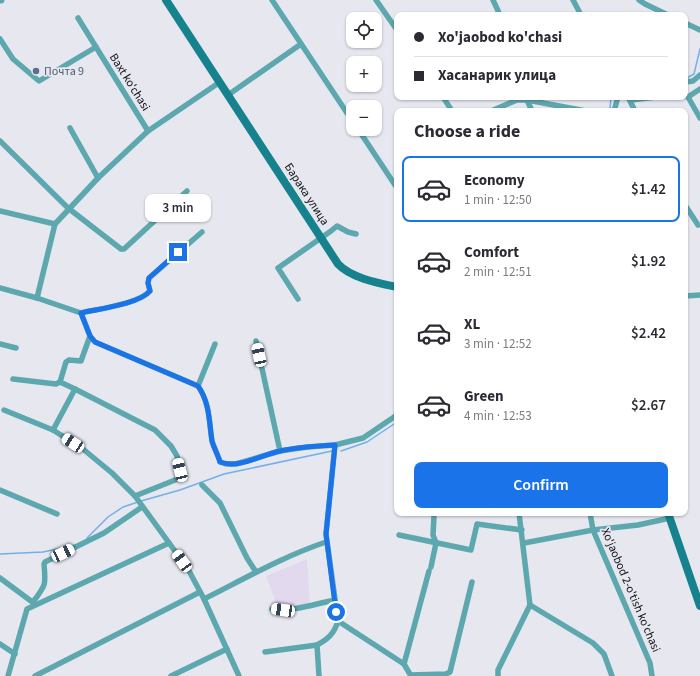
<!DOCTYPE html>
<meta charset="utf-8">
<style>
:root{--surface:#fff;--page:#f2f2f3;--text:#2b2b33;--muted:#7c7c81;--line:#e1e1e2;--accent:#1a73e8}
body{margin:0;font-family:"Source Sans 3",sans-serif;background:var(--page);color:var(--text);height:100vh;display:flex;flex-direction:column;font-size:15px;white-space:nowrap}
*{box-sizing:border-box;margin:0}
p{font-size:13px;color:var(--muted)}
.icon{flex:none;width:22px;height:22px;fill:none;stroke:currentColor;stroke-width:2;stroke-linecap:round;stroke-linejoin:round}
.map{position:relative;flex:1;overflow:hidden}
.drawer{position:absolute;left:394px;top:108px;width:294px;height:408px;display:flex;flex-direction:column;background:var(--surface);border-radius:8px;box-shadow:0 1px 3px #0004}
.drawer>*{flex:none}
.top-card{position:absolute;left:394px;top:12px;width:294px;height:88px;border-radius:8px;box-shadow:0 1px 3px #0004;display:grid;align-content:center;height:88px;padding:0 20px;background:var(--surface)}
.fabs{position:absolute;left:346px;top:12px;display:grid;gap:8px}
.fabs a{display:grid;place-items:center;width:36px;height:36px;border-radius:8px;background:var(--surface);box-shadow:0 1px 3px #0004;font-size:20px}
.end{position:absolute;width:18px;height:18px;margin:-9px;border:5px solid #1a73e8;background:#fff;box-shadow:0 0 0 2px #fff}
.from{border-radius:50%}
.bubble{position:absolute;height:28px;border-radius:8px;background:var(--surface);box-shadow:0 1px 3px #0004;font-size:13px;font-weight:600;line-height:28px;text-align:center}
.car{position:absolute;width:12px;height:24px;margin:-12px -6px;border-radius:5px;box-shadow:0 0 3px 1px #0007;background:linear-gradient(#fff 24%,#345 0 40%,#fff 0 76%,#345 0 86%,#fff 0)}
.top-card b{display:flex;align-items:center;gap:14px;height:38px;font-size:15px}
.top-card b+b{border-top:1px solid var(--line)}
.top-card i{width:10px;height:10px;background:var(--text)}
ul{padding:0;list-style:none}
li{display:flex;align-items:center;gap:12px;height:66px;margin:0 8px 6px;padding:0 12px;border:2px solid transparent;border-radius:8px}
li div{flex:1}
li b{display:block;font-size:15px}
li em{font-style:normal;font-weight:600}
li.active{border-color:var(--accent)}
li>.icon{width:36px;height:36px;stroke-width:1.5}
h2{padding:0 20px;font-size:18px;line-height:48px}
.cta{display:flex;gap:8px;margin-top:auto;padding:8px 20px}
.cta a{flex:1;height:46px;border-radius:8px;background:var(--accent);color:#fff;font-size:16px;font-weight:600;line-height:46px;text-align:center}
.map>svg:first-child{display:block}
.education{fill:#e2d9ee}
.lines{fill:none;stroke-linecap:round;stroke-linejoin:round}
.stream{stroke:#73afea;stroke-width:1.5}
.minor{stroke:#5da7af;stroke-width:5.5}
.tertiary{stroke:#5da7af;stroke-width:7}
.secondary{stroke:#16828d;stroke-width:8}
.route{stroke:#1a73e8;stroke-width:5}
.service-dot{fill:#5c6f8a;stroke:#e6e7ef;stroke-width:1.5}
.labels{text-anchor:middle;stroke-width:3.5;stroke-linejoin:round;paint-order:stroke}
.service-label{font-size:12px;fill:#4e5e75;stroke:#e6e7ef;text-anchor:start}
.street-label{font-size:12px;fill:#0e0e11;stroke:#e6e7ef}
</style>
<div class="map">
<svg width="700" height="676" viewBox="0 0 700 676">
<rect width="100%" height="100%" fill="#e6e7ef"/>
<path class="education" d="M307 559 310 604 291 608 290 614 280 613 266 576Z"/>
<g class="lines">
<g class="stream">
<path d="M685 79 694 74 700 49"/>
<path d="M610 109 611 97"/>
<path d="M341 451 367 442 397 422"/>
<path d="M141 501 180 490 224 474 332 451"/>
<path d="M87 538 108 517 123 507 138 502"/>
<path d="M0 554 43 552 75 545"/>
</g>
<g class="minor">
<path d="M272 0 353 122"/>
<path d="M376 0 397 30"/>
<path d="M493 0 500 15"/>
<path d="M573 0 581 15"/>
<path d="M639 0 645 4 668 15"/>
<path d="M78 18 148 131"/>
<path d="M685 23 700 30"/>
<path d="M0 39 13 59 39 81 96 47"/>
<path d="M685 82 693 81 700 75"/>
<path d="M228 95 301 44"/>
<path d="M685 95 688 97 700 89"/>
<path d="M443 97 452 111"/>
<path d="M628 97 635 111"/>
<path d="M688 97 700 118"/>
<path d="M527 100 532 111"/>
<path d="M631 100 656 97"/>
<path d="M491 111 517 100H527L586 111"/>
<path d="M614 111 618 97"/>
<path d="M70 128 98 178"/>
<path d="M358 129 397 188"/>
<path d="M0 141 68 208 121 249H124L187 191"/>
<path d="M685 205 698 225"/>
<path d="M0 211 55 224"/>
<path d="M0 288 37 298 81 313"/>
<path d="M685 296 700 295"/>
<path d="M37 298 55 224 98 178 148 131 220 82"/>
<path d="M298 299 278 268 331 231 337 226 348 232 356 234"/>
<path d="M81 313 90 336 95 342 198 386C210 403 209 422 212 441 214 448 218 455 220 462L226 464H236L280 451 307 447 335 445 363 438 397 415"/>
<path d="M81 313C98 309 139 304 150 291L148 283 149 278 202 232"/>
<path d="M256 341 280 451"/>
<path d="M0 344 16 348"/>
<path d="M13 379 56 384 60 382"/>
<path d="M198 386 215 344"/>
<path d="M75 389 155 430 171 446 177 456 180 469 179 477 175 480 135 496"/>
<path d="M4 410 53 430 83 449 112 473 135 496 188 569 204 599 239 676"/>
<path d="M53 430 75 389 60 382 66 362 69 360 81 361 90 336"/>
<path d="M202 485 220 503 247 558 256 572"/>
<path d="M0 490 57 514"/>
<path d="M590 513 593 530 650 663 652 676"/>
<path d="M399 535 471 550 477 524 522 530"/>
<path d="M524 543 593 530 638 525 670 518"/>
<path d="M431 567 436 543 433 535 434 516"/>
<path d="M0 578 35 604"/>
<path d="M204 599C244 579 284 556 326 542"/>
<path d="M33 602C46 585 46 585 44 564L45 562 104 533 142 507"/>
<path d="M530 605 593 643 604 654 612 676"/>
<path d="M272 609C293 612 314 604 335 600"/>
<path d="M338 621 404 664 411 676"/>
<path d="M0 644 15 654"/>
<path d="M265 652 317 645"/>
<path d="M404 664 429 571"/>
<path d="M411 675 446 674 450 672 472 582"/>
<path d="M8 676 27 609 169 543"/>
<path d="M35 676 200 592"/>
<path d="M171 676 227 649"/>
<path d="M319 676 317 645C328 639 334 634 338 621L326 534 335 445"/>
<path d="M498 676V670L530 605 519 513"/>
</g>
<path class="tertiary" d="M0 0H1"/>
<g class="secondary">
<path d="M166 0 338 264C351 278 378 283 397 287"/>
<path d="M668 513 700 606"/>
</g>
</g>
<g class="lines">
<path class="route" d="M178 252 149 278 148 283 150 291C139 304 98 309 81 313L90 336 95 342 198 386C210 403 209 422 212 441 214 448 218 455 220 462 239 469 261 455 280 451 298 447 317 446 335 445L326 534 336 612"/>
</g>
<circle class="service-dot" cx="36" cy="71" r="4"/>
<g class="labels">
<g class="service-label">
<text x="44" y="75">Почта 9</text>
</g>
<g class="street-label">
<text transform="translate(130 82) rotate(58)" y="4">Baxt ko'chasi</text>
<text transform="translate(307 194) rotate(57)" y="4">Барака улица</text>
<text transform="translate(631 590) rotate(67)" y="4">Xo'jaobod 2-o'tish ko'chasi</text>
</g>
</g>
</svg>
<div class="fabs">
<a><svg class="icon" aria-label="locate" viewBox="0 0 24 24"><circle cx="12" cy="12" r="6"/><path d="M12 2v4M12 18v4M2 12h4M18 12h4"/></svg></a>
<a>+</a>
<a>−</a>
</div>
<i class="end from" style="left:336px;top:612px"></i>
<i class="end" style="left:178px;top:252px"></i>
<div class="bubble" style="left:145px;top:194px;width:66px">3 min</div>
<i class="car" style="left:259px;top:355px;rotate:348deg"></i>
<i class="car" style="left:73px;top:443px;rotate:303deg"></i>
<i class="car" style="left:180px;top:470px;rotate:346deg"></i>
<i class="car" style="left:63px;top:553px;rotate:65deg"></i>
<i class="car" style="left:182px;top:561px;rotate:324deg"></i>
<i class="car" style="left:283px;top:610px;rotate:278deg"></i>
<div class="top-card">
<b><i class="from"></i>Xo'jaobod ko'chasi</b>
<b><i></i>Хасанарик улица</b>
</div>
<section class="drawer">
<h2>Choose a ride</h2>
<ul>
<li class="active"><svg class="icon" aria-label="car" viewBox="0 0 24 24"><path d="M5 17H2v-5l4-1 3-4h7l3 4 3 1v5h-3M9 17h6M6 11h13"/><circle cx="7" cy="17" r="2"/><circle cx="17" cy="17" r="2"/></svg><div><b>Economy</b><p>1 min · 12:50</p></div><em>$1.42</em></li>
<li><svg class="icon" aria-label="car" viewBox="0 0 24 24"><path d="M5 17H2v-5l4-1 3-4h7l3 4 3 1v5h-3M9 17h6M6 11h13"/><circle cx="7" cy="17" r="2"/><circle cx="17" cy="17" r="2"/></svg><div><b>Comfort</b><p>2 min · 12:51</p></div><em>$1.92</em></li>
<li><svg class="icon" aria-label="car" viewBox="0 0 24 24"><path d="M5 17H2v-5l4-1 3-4h7l3 4 3 1v5h-3M9 17h6M6 11h13"/><circle cx="7" cy="17" r="2"/><circle cx="17" cy="17" r="2"/></svg><div><b>XL</b><p>3 min · 12:52</p></div><em>$2.42</em></li>
<li><svg class="icon" aria-label="car" viewBox="0 0 24 24"><path d="M5 17H2v-5l4-1 3-4h7l3 4 3 1v5h-3M9 17h6M6 11h13"/><circle cx="7" cy="17" r="2"/><circle cx="17" cy="17" r="2"/></svg><div><b>Green</b><p>4 min · 12:53</p></div><em>$2.67</em></li>
</ul>
<div class="cta"><a>Confirm</a></div>
</section>
</div>
